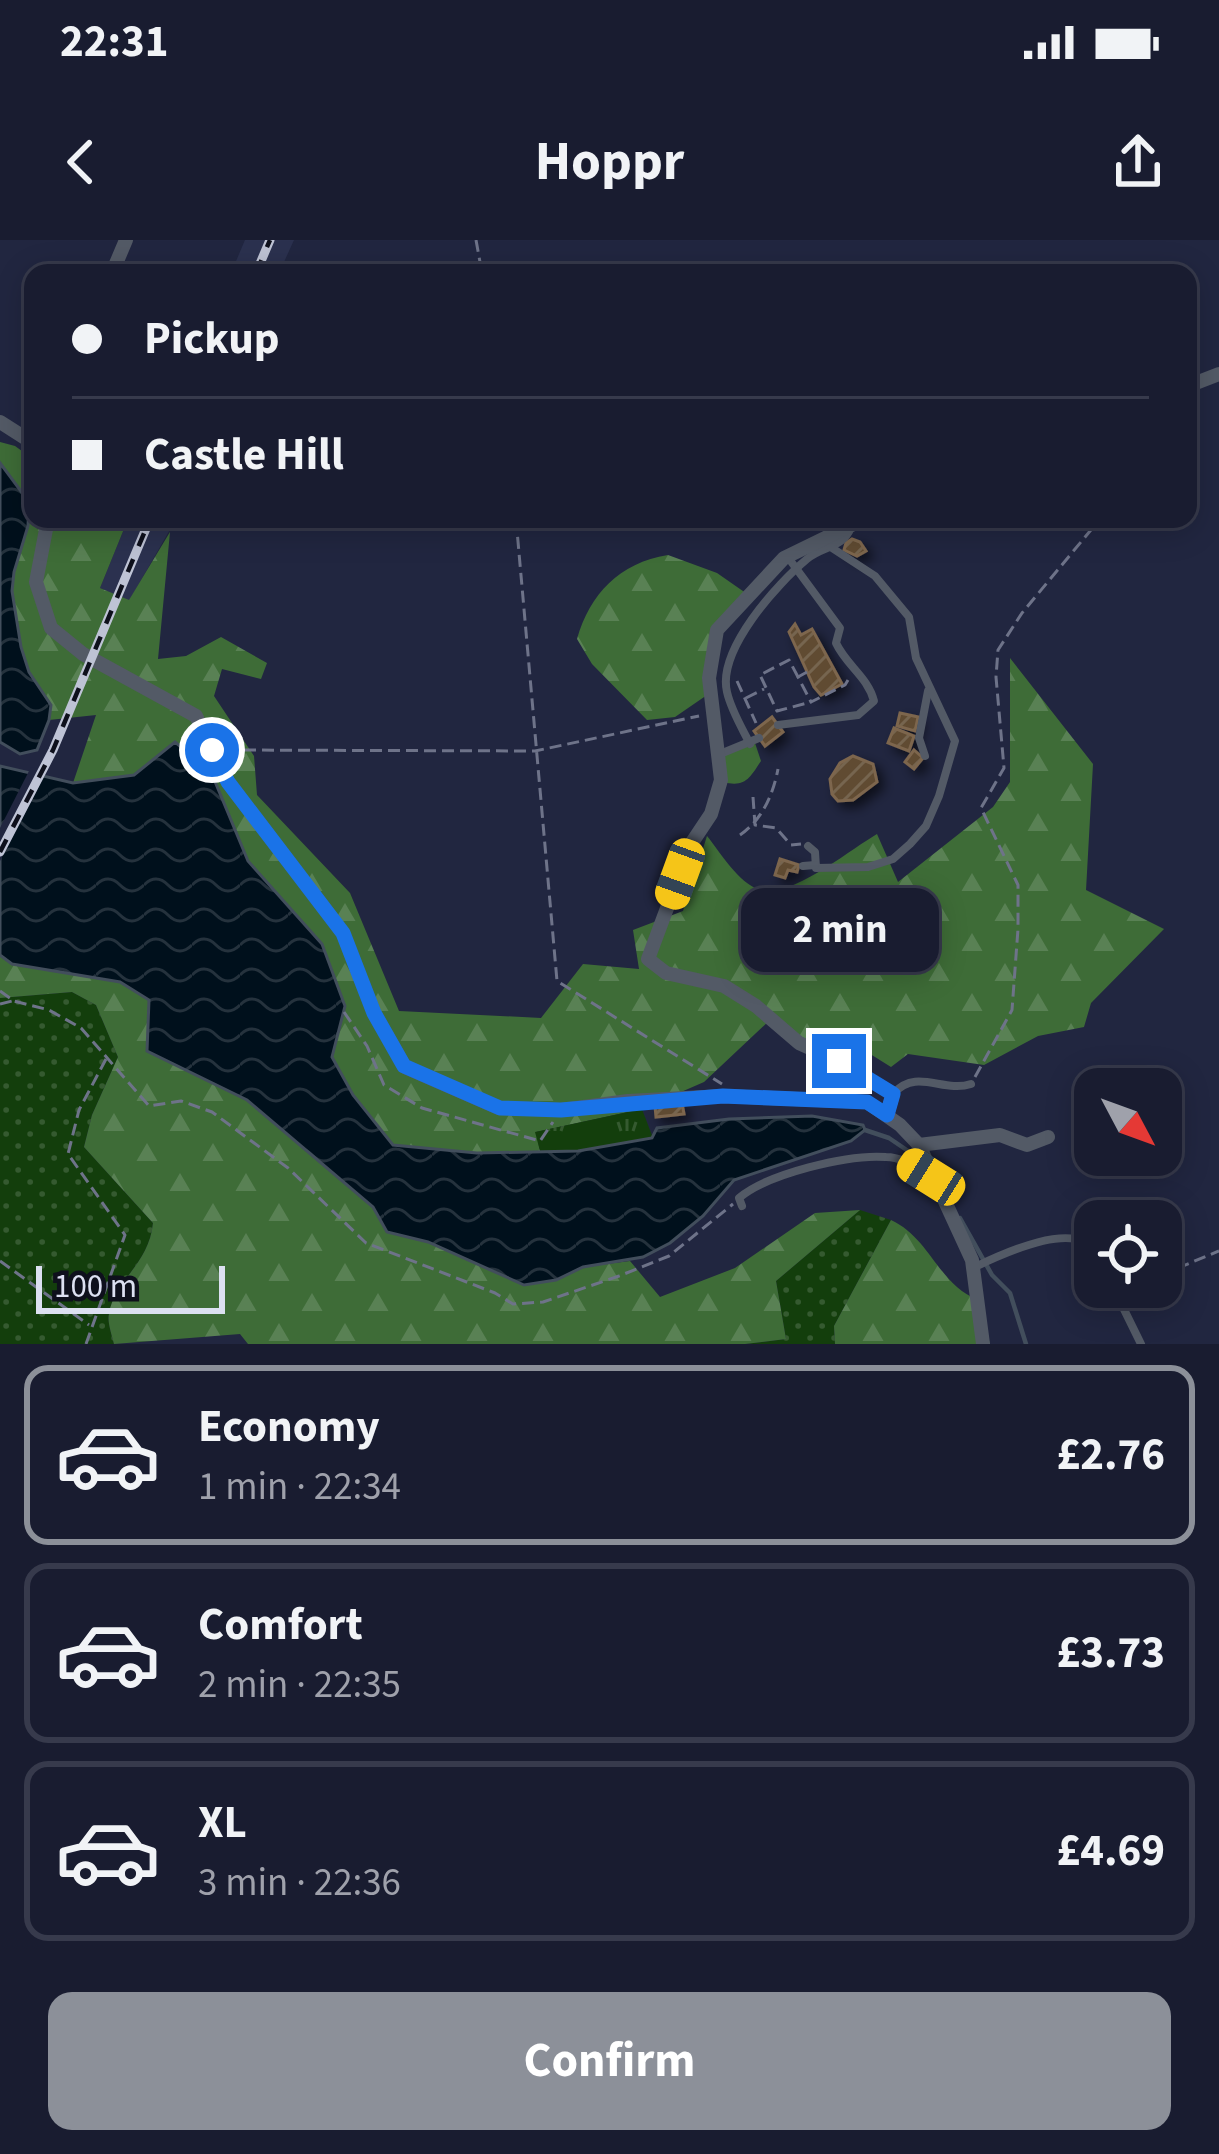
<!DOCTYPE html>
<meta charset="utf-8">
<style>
:root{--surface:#191c30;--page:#26293c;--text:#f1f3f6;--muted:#9fa1ab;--line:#373a4c;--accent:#8c9099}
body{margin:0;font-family:"Source Sans 3",sans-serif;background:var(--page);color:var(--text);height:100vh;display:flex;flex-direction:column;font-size:45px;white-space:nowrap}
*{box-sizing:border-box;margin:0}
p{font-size:39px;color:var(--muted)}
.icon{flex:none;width:66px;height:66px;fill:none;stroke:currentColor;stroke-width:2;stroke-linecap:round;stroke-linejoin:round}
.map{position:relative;height:1104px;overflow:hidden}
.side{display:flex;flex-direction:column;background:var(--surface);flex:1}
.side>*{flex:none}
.banner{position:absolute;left:24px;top:24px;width:1173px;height:264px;border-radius:24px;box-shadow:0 6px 30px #0003,0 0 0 3px var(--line);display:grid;align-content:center;height:264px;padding:0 48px;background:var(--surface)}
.needle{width:78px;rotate:131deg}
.controls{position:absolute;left:1074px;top:828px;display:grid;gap:24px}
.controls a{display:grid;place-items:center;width:108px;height:108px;border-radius:24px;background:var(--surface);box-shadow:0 6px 30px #0003,0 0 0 3px var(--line);font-size:60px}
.scale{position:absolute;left:36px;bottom:30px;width:189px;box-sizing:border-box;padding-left:12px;border:6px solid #dce0f1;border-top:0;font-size:33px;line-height:42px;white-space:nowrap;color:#dce0f1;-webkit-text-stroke:9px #0e101c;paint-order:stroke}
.end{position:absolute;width:54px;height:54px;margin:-27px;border:15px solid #1a73e8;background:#fff;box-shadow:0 0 0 6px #fff}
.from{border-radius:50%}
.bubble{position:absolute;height:84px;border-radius:24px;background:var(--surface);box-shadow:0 6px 30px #0003,0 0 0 3px var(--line);font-size:39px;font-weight:700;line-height:84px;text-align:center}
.car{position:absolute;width:36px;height:72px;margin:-36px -18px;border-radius:15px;box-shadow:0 0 9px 3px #0007;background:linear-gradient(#f5c518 24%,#345 0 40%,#f5c518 0 76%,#345 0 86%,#f5c518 0)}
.banner b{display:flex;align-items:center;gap:42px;height:114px;font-size:45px}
.banner b+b{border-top:3px solid var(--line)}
.banner i{width:30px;height:30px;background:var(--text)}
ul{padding:21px 0 0;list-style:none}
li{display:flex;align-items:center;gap:36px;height:180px;margin:0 24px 18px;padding:0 24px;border:6px solid var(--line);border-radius:24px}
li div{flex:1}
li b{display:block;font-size:45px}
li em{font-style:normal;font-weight:700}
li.active{border-color:var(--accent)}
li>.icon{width:108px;height:108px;stroke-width:1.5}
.cta{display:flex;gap:24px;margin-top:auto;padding:24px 48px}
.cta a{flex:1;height:138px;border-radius:24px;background:var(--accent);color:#fff;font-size:48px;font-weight:700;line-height:138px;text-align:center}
.status{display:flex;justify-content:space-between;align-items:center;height:84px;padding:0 60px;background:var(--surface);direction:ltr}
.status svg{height:33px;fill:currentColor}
header{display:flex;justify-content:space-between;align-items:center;height:156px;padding:0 48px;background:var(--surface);font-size:54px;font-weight:700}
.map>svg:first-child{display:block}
.built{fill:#2b314f}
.grass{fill:url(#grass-dots)}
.forest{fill:url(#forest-firs)}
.park{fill:url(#park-tufts)}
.water{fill:url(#water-waves);stroke:#424e5c;stroke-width:3}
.pier{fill:#212640}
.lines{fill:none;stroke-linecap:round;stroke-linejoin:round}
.stream{stroke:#424e5c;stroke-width:4.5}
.building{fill:url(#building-hatch);stroke:#7d664d;stroke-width:3;filter:url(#shadow)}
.path{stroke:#6e7389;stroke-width:3;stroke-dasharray:12 6;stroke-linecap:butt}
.service{stroke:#535a66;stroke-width:8}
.minor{stroke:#535a66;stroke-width:14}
.rail-casing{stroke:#bec3d5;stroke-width:9}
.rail{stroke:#0e101c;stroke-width:4.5;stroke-dasharray:14;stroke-linecap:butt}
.route{stroke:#1a73e8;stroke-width:15}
</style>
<div class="status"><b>22:31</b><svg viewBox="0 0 49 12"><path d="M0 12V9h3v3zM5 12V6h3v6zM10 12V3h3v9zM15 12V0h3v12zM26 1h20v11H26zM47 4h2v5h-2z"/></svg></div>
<header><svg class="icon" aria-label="back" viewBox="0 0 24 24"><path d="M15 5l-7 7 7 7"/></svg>Hoppr<svg class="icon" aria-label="share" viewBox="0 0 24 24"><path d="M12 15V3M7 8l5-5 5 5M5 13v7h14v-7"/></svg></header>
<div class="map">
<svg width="1219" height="1104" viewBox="0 0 1219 1104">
<defs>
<pattern id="grass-dots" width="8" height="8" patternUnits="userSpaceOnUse" patternTransform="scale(3)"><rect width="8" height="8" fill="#133e0c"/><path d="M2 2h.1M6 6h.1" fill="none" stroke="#355a30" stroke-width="1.8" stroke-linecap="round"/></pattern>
<pattern id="forest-firs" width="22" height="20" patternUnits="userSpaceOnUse" patternTransform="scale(3)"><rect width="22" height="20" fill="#3e6c37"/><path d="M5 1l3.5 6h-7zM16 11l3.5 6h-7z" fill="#598154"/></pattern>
<pattern id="park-tufts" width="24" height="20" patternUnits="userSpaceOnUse" patternTransform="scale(3)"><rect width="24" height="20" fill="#133e0c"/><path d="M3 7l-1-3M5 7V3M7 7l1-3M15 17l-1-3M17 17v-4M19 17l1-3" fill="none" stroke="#355a30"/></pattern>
<pattern id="water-waves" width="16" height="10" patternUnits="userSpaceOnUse" patternTransform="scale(3)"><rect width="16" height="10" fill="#00101c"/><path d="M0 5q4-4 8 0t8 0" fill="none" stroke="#25323d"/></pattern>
<pattern id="building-hatch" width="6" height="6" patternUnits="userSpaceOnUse" patternTransform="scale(3)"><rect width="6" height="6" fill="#604b32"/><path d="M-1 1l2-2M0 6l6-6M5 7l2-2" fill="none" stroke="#766550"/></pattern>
<filter id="shadow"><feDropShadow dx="6" dy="6" stdDeviation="6" flood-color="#0009"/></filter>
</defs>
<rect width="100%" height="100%" fill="#212640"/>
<g class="built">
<path d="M245 0H294L279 33H231Z"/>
<path d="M128 279H176L129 361 100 348Z"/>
</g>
<g class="grass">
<path d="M72 752 96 765 118 817 92 875 84 907 153 983C149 1025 114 1040 109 1074 107 1082 112 1095 114 1104H0V758Z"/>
<path d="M860 970 891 980 834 1086 835 1104H745L786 1099 776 1041Z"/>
</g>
<g class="forest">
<path d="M0 202 15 206 33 219V279H128L100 348 129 360 170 292 158 419 186 416 221 397 267 423 261 439 222 429 214 456 254 516 257 555 350 653 399 771 541 778 583 724 639 729 633 690 683 671 707 596C721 613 738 643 760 650 789 660 851 609 877 594L898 642 993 567 1010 542V418L1093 524 1086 650 1164 689 1091 763 1084 787 1038 796 984 825 908 814 891 827 851 802 838 818 771 779 704 842 642 869 536 892 540 911 476 913 393 905 353 855 332 817 345 766 322 704 248 621 211 532 175 502 134 535 73 543 96 475 49 480C51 458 37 449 28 430 19 407 15 380 13 356 8 303 50 276 0 223Z"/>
<path d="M668 315 717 333 750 356 720 391 707 455 675 477 647 480 592 424 577 399C590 354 619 323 668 315Z"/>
<path d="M755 503 761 521C750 537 746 548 723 542L721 517Z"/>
<path d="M0 715 12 724 120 742 149 760 147 811 247 860 373 967 387 992 428 1002 524 1045 556 1040 583 1027 630 1021 660 1057 735 1028 815 973 860 970 776 1041 786 1099 745 1104H248L240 1094 114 1104C112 1095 107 1082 109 1074 114 1040 149 1025 153 983L84 907 92 875 118 817 96 765 72 752 0 758Z"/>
<path d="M891 980C930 998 938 1044 978 1060L990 1104H835L834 1086Z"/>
</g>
<path class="park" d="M642 869 653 898 578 911H540L535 892Z"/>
<g class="water">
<path d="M0 223 29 262 28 286 14 332 12 351 21 407 29 432 51 465 49 480 37 510 20 514 0 502Z"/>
<path d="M175 502 211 532 248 621 322 704 345 766 332 817 353 855 393 905 477 913 578 911 652 898 657 888 729 879 812 876 863 885 865 890 851 901 734 940 703 976 670 1003 643 1017 583 1027 556 1040 524 1045 428 1002 387 992 373 967 247 860 147 811 149 760 120 742 12 724 0 715V526L73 543 134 535Z"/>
</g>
<path class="pier" d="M31 527 47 531 0 621V588Z"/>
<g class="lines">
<g class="stream">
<path d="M865 890 889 898 914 915"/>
<path d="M960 978 992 1035 1010 1053 1026 1104"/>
</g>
</g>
<g class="building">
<path d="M852 299 860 302 866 311 857 316 844 310 846 303Z"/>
<path d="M795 384 801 395 812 389 842 444 821 455 814 447 789 392Z"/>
<path d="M900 473 918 477 915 491 897 486Z"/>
<path d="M772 477 783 492 765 506 754 491Z"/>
<path d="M894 488 914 496 909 511 888 503Z"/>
<path d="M914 510 923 518 914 529 905 522Z"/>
<path d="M853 516 873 524 877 542 853 560 838 561 832 554 830 539 840 523Z"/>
<path d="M780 619 799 625 797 632 788 630 785 638 775 635Z"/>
<path d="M682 863 684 874 656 877 655 866Z"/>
</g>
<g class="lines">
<g class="path">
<path d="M476 0 482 33"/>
<path d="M1188 170 1196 156"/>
<path d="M516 279 557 741 722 844"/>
<path d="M807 432 798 437 811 462 845 445 848 440"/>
<path d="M798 437 789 420 760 435 777 471 811 462"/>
<path d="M737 441 756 483"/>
<path d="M746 458 764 449"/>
<path d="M226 510 535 511 699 476"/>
<path d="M753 557 755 585 776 588 791 605 801 604"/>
<path d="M740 595C762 580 773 555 778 529"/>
<path d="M0 751 14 761 49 770 81 788 149 866 181 861 212 872 288 928 366 1003 495 1053 513 1064 543 1062 619 1036 669 1016 733 964"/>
<path d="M0 764 12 761"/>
<path d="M344 772 367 806 384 845 422 868 540 901 553 882"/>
<path d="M975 837 1012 770 1018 689V645L981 568 1004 528 996 437 998 410 1022 373 1100 279"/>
<path d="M0 1021 89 1085"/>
<path d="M1161 1035 1219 1011"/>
<path d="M86 1104 125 995 68 914 79 870 106 819"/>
</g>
<g class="service">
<path d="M778 485 858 475 874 461C868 437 846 425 836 403L840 388 787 316"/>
<path d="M750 504C742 488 731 470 727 452 717 410 777 344 807 319 822 306 844 308 851 287"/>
<path d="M720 514 759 498"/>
<path d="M925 516 919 498 928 451"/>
<path d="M808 606 815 612 816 628 868 627 893 619 910 604 926 586 939 556 955 501 916 418 909 377 875 336 829 306"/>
<path d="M803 626 815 625"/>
<path d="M894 853C917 828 943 853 971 844"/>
<path d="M742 966 739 958C767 934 848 914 886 917 903 917 916 928 930 936"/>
<path d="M975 1027C1002 1014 1076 979 1095 1012"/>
<path d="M1113 1047 1141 1104"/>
</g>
<g class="minor">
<path d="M112 33 126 0"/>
<path d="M1188 146 1219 134"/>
<path d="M0 182 33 203"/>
<path d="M48 279 36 342 51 388 83 414 196 476 228 542 343 693 374 773 405 827 499 868 561 870 628 861 723 856 867 862 900 885 919 905 972 1020 983 1104"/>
<path d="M864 279 784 318 717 390 709 438 721 540 711 574 691 604 648 719 666 733 724 746 756 766 799 803 839 821 893 854 887 875"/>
<path d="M919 905 1000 895 1027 905 1048 897"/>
</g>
<defs>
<g id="rail">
<path d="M256 33 270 0"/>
<path d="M0 612 53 510 150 279"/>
</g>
</defs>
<use href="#rail" class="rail-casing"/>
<use href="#rail" class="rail"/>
</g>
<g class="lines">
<path class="route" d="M212 510 228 542 343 693 374 773 404 826 500 868 561 870 723 856 867 862 887 875 893 854 839 821"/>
</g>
</svg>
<div class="controls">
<a><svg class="needle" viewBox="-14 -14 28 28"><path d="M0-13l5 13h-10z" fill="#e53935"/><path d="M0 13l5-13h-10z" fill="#9fa1ab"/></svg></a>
<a><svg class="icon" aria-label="locate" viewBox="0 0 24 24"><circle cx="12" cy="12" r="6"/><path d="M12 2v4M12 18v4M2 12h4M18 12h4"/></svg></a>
</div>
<div class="scale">100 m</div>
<i class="end from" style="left:212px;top:510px"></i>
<i class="end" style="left:839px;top:821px"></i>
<div class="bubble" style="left:741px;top:648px;width:198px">2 min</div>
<i class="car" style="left:680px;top:634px;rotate:200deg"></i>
<i class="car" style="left:931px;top:937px;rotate:302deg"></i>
<div class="banner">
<b><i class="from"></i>Pickup</b>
<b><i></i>Castle Hill</b>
</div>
</div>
<section class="side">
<ul>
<li class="active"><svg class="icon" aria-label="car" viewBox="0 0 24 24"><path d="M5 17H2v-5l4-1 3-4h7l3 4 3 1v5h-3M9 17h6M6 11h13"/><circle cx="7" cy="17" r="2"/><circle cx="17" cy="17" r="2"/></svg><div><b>Economy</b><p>1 min · 22:34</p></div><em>£2.76</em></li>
<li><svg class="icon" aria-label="car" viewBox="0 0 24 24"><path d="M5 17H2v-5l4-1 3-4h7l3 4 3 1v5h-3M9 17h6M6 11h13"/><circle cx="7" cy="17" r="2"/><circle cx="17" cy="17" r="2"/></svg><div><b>Comfort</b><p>2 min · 22:35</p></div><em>£3.73</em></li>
<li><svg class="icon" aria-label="car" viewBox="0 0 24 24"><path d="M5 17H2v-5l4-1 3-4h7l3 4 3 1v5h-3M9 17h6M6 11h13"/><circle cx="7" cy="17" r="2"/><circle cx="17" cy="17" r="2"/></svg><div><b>XL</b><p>3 min · 22:36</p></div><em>£4.69</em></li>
</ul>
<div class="cta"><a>Confirm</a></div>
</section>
